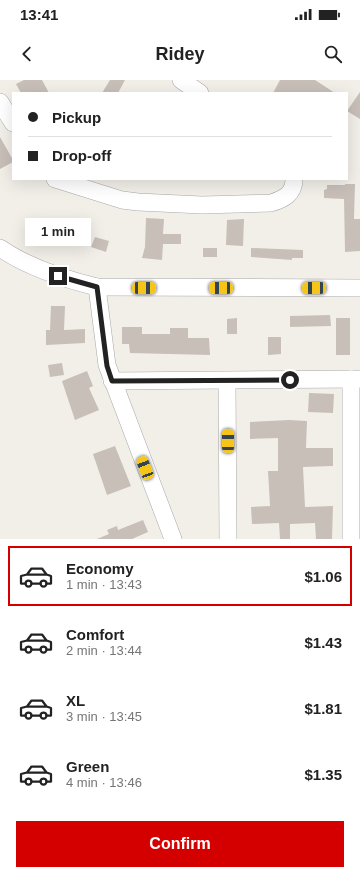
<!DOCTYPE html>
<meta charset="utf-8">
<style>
:root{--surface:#fff;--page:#f6f6f6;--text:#222;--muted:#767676;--line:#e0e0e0;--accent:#d40000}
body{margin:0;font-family:Arial,sans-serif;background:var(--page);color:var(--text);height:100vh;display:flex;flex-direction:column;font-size:15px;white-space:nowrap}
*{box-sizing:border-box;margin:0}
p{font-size:13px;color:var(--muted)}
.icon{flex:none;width:22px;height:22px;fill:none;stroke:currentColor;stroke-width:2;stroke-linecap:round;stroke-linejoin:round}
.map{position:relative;height:459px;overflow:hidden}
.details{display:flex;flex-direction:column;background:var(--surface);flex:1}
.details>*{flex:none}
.hud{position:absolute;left:12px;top:12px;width:336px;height:88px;border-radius:0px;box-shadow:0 4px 16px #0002;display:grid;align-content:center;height:88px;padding:0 16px;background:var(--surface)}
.end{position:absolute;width:18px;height:18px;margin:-9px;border:5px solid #222;background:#fff;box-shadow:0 0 0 2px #fff}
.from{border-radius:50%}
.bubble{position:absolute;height:28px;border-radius:0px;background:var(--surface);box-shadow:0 4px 16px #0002;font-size:13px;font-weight:800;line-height:28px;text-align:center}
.car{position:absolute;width:12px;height:24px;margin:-12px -6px;border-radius:5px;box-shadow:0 0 3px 1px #0007;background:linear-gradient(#f5c518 24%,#345 0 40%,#f5c518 0 76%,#345 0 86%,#f5c518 0)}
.hud b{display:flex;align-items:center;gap:14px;height:38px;font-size:15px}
.hud b+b{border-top:1px solid var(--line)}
.hud i{width:10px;height:10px;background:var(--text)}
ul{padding:7px 0 0;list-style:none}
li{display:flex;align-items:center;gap:12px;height:60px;margin:0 8px 6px;padding:0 8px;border:2px solid transparent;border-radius:0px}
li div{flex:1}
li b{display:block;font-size:15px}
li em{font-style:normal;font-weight:800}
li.current{border-color:var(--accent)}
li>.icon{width:36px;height:36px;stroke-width:1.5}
.cta{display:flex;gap:8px;margin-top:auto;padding:8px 16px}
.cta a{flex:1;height:46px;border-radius:0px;background:var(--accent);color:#fff;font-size:16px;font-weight:800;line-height:46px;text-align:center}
.status{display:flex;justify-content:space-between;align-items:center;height:28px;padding:0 20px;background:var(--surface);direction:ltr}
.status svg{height:11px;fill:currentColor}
header{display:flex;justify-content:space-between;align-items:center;height:52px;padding:0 16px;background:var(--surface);font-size:18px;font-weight:800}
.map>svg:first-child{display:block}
.building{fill:#c7bfb8}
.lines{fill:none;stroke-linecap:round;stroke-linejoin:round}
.minor-casing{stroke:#a9a9a9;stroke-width:18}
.minor{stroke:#fff;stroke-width:17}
.route{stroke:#222;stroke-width:5}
</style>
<div class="status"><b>13:41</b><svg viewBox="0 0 49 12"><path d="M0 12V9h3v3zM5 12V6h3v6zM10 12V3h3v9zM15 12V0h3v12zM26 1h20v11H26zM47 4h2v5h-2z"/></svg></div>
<header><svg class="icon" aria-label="back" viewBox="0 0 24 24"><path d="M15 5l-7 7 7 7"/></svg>Ridey<svg class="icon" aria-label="search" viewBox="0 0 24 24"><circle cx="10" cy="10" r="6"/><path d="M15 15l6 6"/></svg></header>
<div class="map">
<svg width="360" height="459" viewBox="0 0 360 459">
<rect width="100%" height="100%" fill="#f2efe9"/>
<g class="building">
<path d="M24 0H42L49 13H21L16 4Z"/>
<path d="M110 0H125L118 13H102Z"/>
<path d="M280 0H315L335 13H273Z"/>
<path d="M360 12V39L347 31Z"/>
<path d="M0 57 13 80V82L0 89Z"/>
<path d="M345 104H355L354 139H360V171L345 172 344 119 324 118V110L327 109V105H345Z"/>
<path d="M146 138 164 139 163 154H181V164H163L162 180 142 178 145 167Z"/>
<path d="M244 139 243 166 226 165 227 140Z"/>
<path d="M46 143 60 150 54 162 40 155Z"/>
<path d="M95 157 109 161 106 172 91 167Z"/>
<rect x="203" y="168" width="14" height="9"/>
<path d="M251 168 303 170V178H292V180L251 177Z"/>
<path d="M51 226H65L64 250 85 249V263L46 265V250H50Z"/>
<path d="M330 235 331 246 290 247V236Z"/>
<path d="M237 238V254H227V239Z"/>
<rect x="336" y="238" width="14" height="37"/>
<path d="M122 247H142V254H170V248H188V258H209L210 275 130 273 129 264H122Z"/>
<path d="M268 257H281V274L268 275Z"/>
<path d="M62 283 64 295 50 297 48 285Z"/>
<path d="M87 291 93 306 89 308 99 330 75 340 62 301Z"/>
<path d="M309 313 334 314 333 333 308 332Z"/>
<path d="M289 340 307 341 306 368H333V386L303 387 305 427 333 426 332 459H316L315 443 290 444V459H280L279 443 252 444 251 427 270 426 268 391H278V358L250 359V342Z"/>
<path d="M115 366 131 406 107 415 93 374Z"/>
<path d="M143 440 148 452 132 459H97L109 454 107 450 117 446 118 450Z"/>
</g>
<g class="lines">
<defs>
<g id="minor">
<path d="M181 0 200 13"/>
<path d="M0 22 13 43"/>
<path d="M55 99 122 120 138 122 202 125 271 123C284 119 294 114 294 99"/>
<path d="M0 168C29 188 64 199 97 207L360 208"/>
<path d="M97 207 107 285 173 459"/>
<path d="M351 299V459"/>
<path d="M112 301 360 299"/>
<path d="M227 301 228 459"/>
</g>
</defs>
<use href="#minor" class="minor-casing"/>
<use href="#minor" class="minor"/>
</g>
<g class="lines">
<path class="route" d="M58 196 97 207 107 286 112 301 290 300"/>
</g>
</svg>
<i class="end from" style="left:290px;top:300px"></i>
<i class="end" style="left:58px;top:196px"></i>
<div class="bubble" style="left:25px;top:138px;width:66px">1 min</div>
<i class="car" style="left:144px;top:208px;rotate:90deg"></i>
<i class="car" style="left:221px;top:208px;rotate:270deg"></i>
<i class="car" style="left:314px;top:208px;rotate:270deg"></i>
<i class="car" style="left:228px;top:361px;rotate:0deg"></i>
<i class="car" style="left:145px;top:388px;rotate:339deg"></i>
<div class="hud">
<b><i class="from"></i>Pickup</b>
<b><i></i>Drop-off</b>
</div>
</div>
<section class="details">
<ul>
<li class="current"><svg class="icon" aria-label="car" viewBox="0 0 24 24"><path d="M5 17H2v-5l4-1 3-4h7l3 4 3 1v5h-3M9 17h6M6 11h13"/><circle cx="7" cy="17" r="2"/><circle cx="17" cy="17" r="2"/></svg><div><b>Economy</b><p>1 min · 13:43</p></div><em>$1.06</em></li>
<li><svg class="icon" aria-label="car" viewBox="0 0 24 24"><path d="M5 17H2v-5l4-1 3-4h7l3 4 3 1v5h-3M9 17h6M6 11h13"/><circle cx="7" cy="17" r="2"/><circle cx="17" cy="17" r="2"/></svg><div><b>Comfort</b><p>2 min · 13:44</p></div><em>$1.43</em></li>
<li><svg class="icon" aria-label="car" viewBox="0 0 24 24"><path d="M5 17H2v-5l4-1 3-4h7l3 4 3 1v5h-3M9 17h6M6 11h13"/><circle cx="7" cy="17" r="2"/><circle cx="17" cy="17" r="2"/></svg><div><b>XL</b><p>3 min · 13:45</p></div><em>$1.81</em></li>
<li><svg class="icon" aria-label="car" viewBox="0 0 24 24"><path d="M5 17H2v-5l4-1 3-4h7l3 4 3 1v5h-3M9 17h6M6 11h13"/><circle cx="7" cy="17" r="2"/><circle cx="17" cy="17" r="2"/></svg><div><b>Green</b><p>4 min · 13:46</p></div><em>$1.35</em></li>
</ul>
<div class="cta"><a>Confirm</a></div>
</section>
